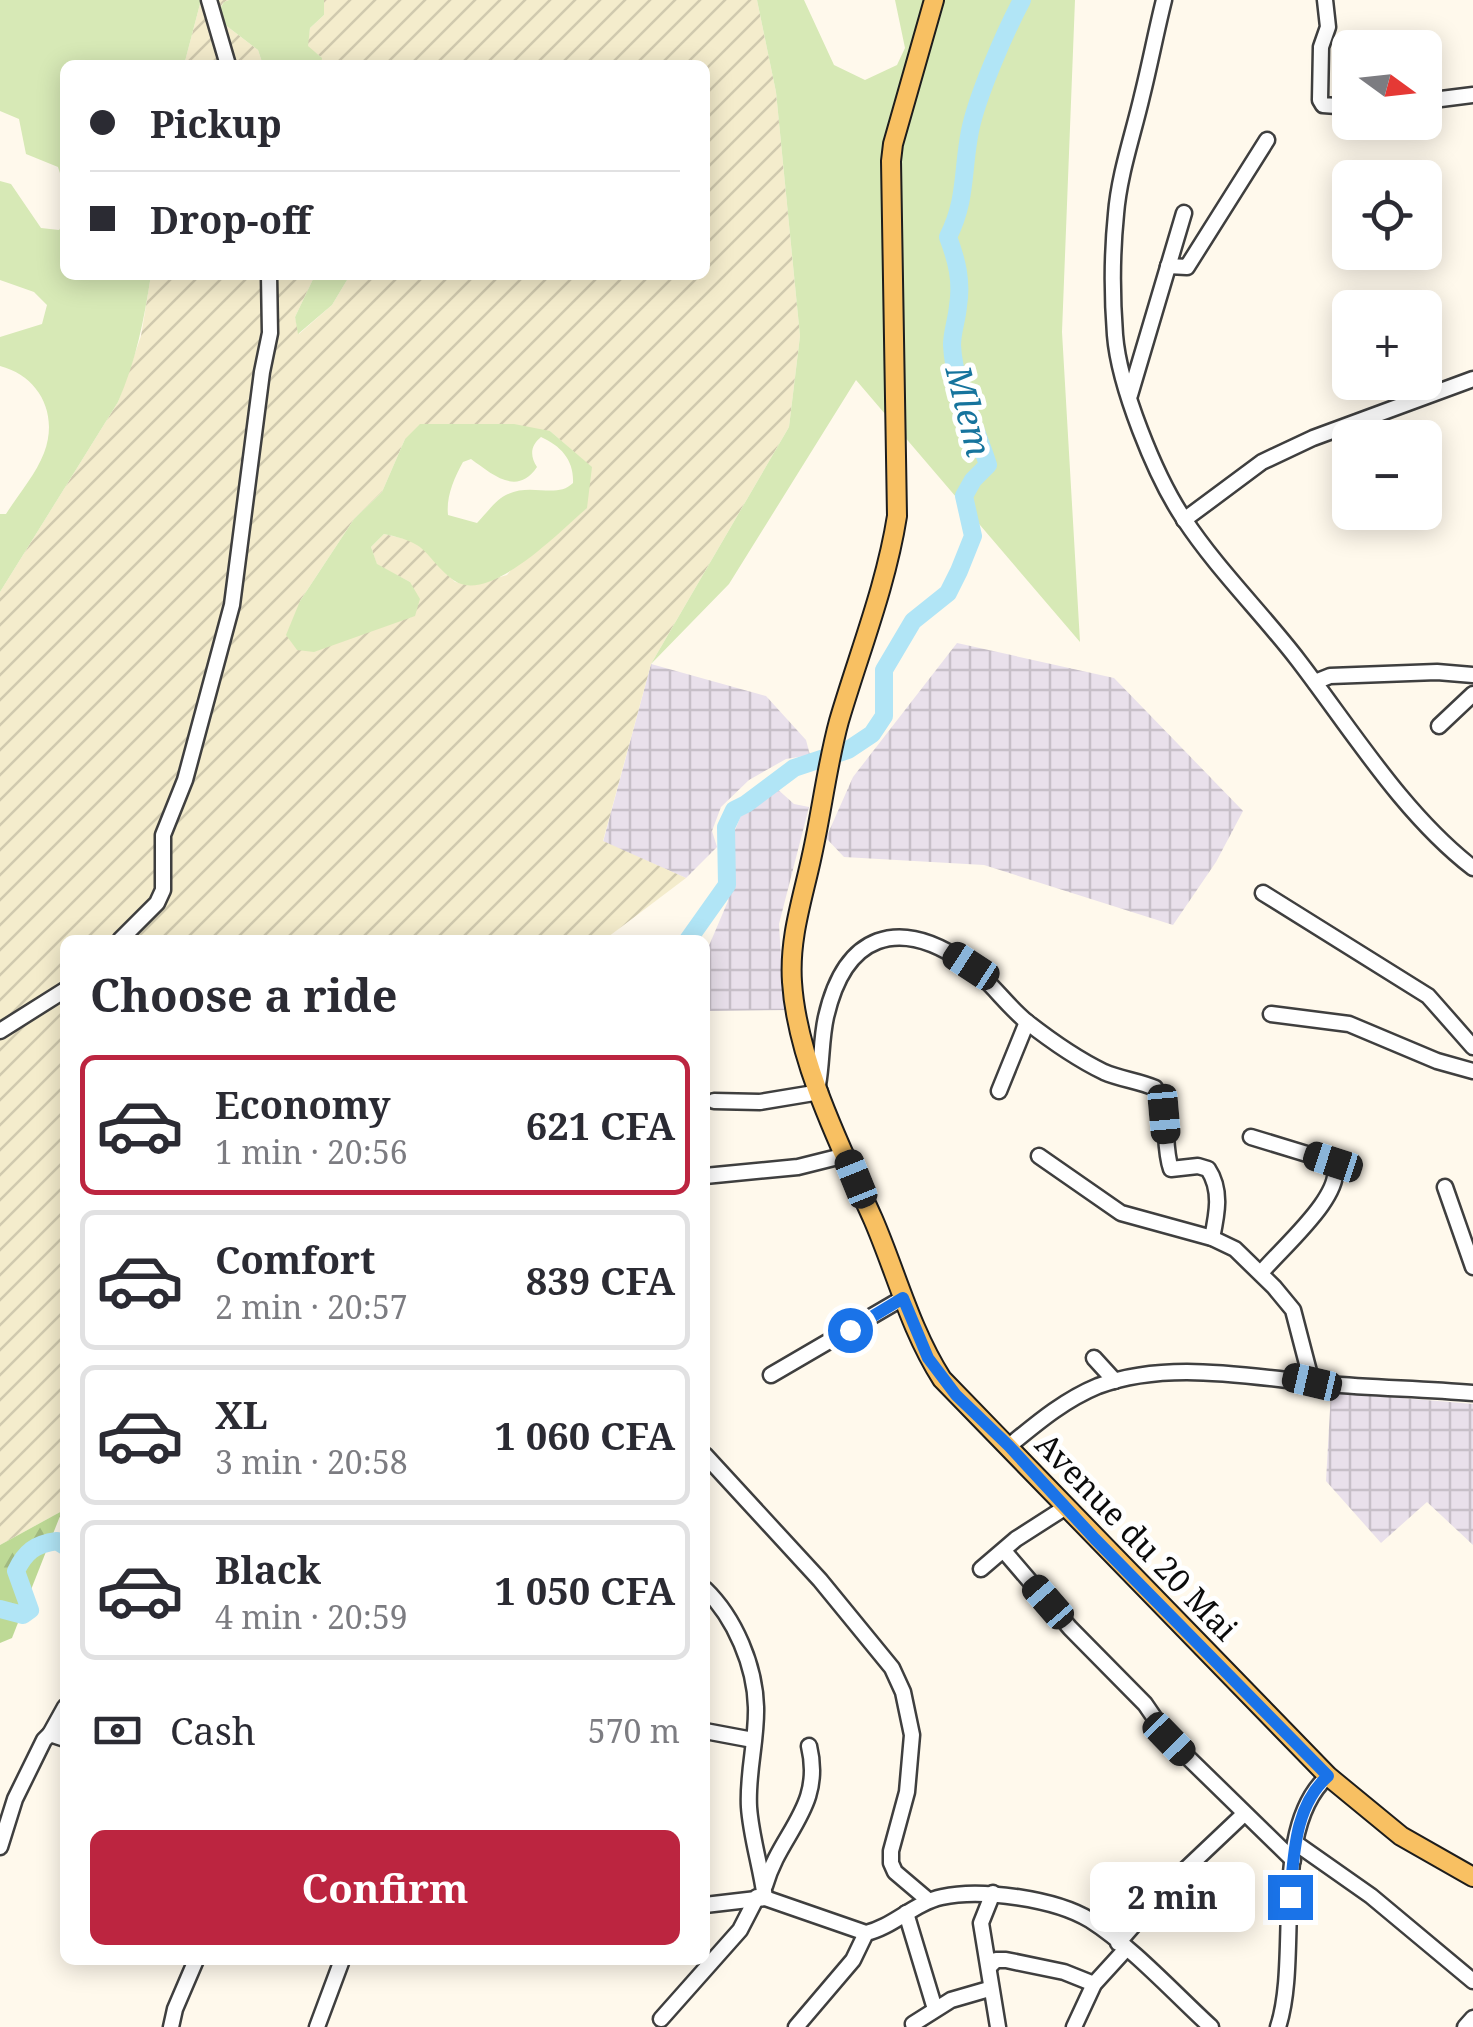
<!DOCTYPE html>
<meta charset="utf-8">
<style>
:root{--surface:#fff;--page:#f7f7f7;--text:#2b2b33;--muted:#7c7c81;--line:#e1e1e2;--accent:#bc2540}
body{margin:0;font-family:"Noto Serif",serif;background:var(--page);color:var(--text);height:100vh;display:flex;flex-direction:column;font-size:38px;white-space:nowrap}
*{box-sizing:border-box;margin:0}
p{font-size:32px;color:var(--muted)}
.icon{flex:none;width:55px;height:55px;fill:none;stroke:currentColor;stroke-width:2;stroke-linecap:round;stroke-linejoin:round}
.map{position:relative;flex:1;overflow:hidden}
.details{position:absolute;left:60px;top:935px;width:650px;height:1030px;display:flex;flex-direction:column;background:var(--surface);border-radius:15px;box-shadow:0 5px 25px #0003}
.details>*{flex:none}
.hud{position:absolute;left:60px;top:60px;width:650px;height:220px;border-radius:15px;box-shadow:0 5px 25px #0003;display:grid;align-content:center;height:220px;padding:0 30px;background:var(--surface)}
.needle{width:65px;rotate:105deg}
.buttons{position:absolute;left:1332px;top:30px;display:grid;gap:20px}
.buttons a{display:grid;place-items:center;width:110px;height:110px;border-radius:15px;background:var(--surface);box-shadow:0 5px 25px #0003;font-size:50px}
.end{position:absolute;width:45px;height:45px;margin:-22px;border:12px solid #1a73e8;background:#fff;box-shadow:0 0 0 5px #fff}
.from{border-radius:50%}
.bubble{position:absolute;height:70px;border-radius:15px;background:var(--surface);box-shadow:0 5px 25px #0003;font-size:32px;font-weight:700;line-height:70px;text-align:center}
.car{position:absolute;width:30px;height:60px;margin:-30px -15px;border-radius:12px;box-shadow:0 0 8px 2px #0007;background:linear-gradient(#222 24%,#8ab4d8 0 40%,#222 0 76%,#8ab4d8 0 86%,#222 0)}
.hud b{display:flex;align-items:center;gap:35px;height:95px;font-size:38px}
.hud b+b{border-top:2px solid var(--line)}
.hud i{width:25px;height:25px;background:var(--text)}
ul{padding:0;list-style:none}
li{display:flex;align-items:center;gap:30px;height:140px;margin:0 20px 15px;padding:0 10px;border:5px solid var(--line);border-radius:15px}
li div{flex:1}
li b{display:block;font-size:38px}
li em{font-style:normal;font-weight:700}
li.current{border-color:var(--accent)}
li>.icon{width:90px;height:90px;stroke-width:1.5}
h2{padding:0 30px;font-size:45px;line-height:120px}
.pay{display:flex;align-items:center;gap:25px;height:110px;padding:0 30px;font-size:38px}
.pay p{margin-inline-start:auto}
.action{display:flex;gap:20px;margin-top:auto;padding:20px 30px}
.action a{flex:1;height:115px;border-radius:15px;background:var(--accent);color:#fff;font-size:40px;font-weight:700;line-height:115px;text-align:center}
.map>svg:first-child{display:block}
.industrial{fill:url(#industrial-grid)}
.farmland{fill:url(#farmland-furrows);fill-rule:evenodd}
.grass{fill:#d7e9b6;fill-rule:evenodd}
.forest{fill:url(#forest-firs)}
.lines{fill:none;stroke-linecap:round;stroke-linejoin:round}
.river{stroke:#b1e5f6;stroke-width:18}
.minor-casing{stroke:#3f3f3f;stroke-width:19}
.major-casing{stroke:#1d1d1d;stroke-width:22}
.minor{stroke:#fff;stroke-width:14}
.major{stroke:#f8c062;stroke-width:18}
.route{stroke:#1a73e8;stroke-width:12}
.labels{text-anchor:middle;stroke-width:10;stroke-linejoin:round;paint-order:stroke}
.street-label{font-size:32px;fill:#0c0c0c;stroke:#fff}
.water-label{font-size:35px;font-style:italic;fill:#16749d;stroke:#fff}
</style>
<div class="map">
<svg width="1473" height="2027" viewBox="0 0 1473 2027">
<defs>
<pattern id="industrial-grid" width="8" height="8" patternUnits="userSpaceOnUse" patternTransform="scale(2.5)"><rect width="8" height="8" fill="#e9e0eb"/><path d="M0 4h8M4 0v8" fill="none" stroke="#c7bfc8"/></pattern>
<pattern id="farmland-furrows" width="10" height="10" patternUnits="userSpaceOnUse" patternTransform="scale(2.5)"><rect width="10" height="10" fill="#f4eccc"/><path d="M-1 1l2-2M0 10L10 0M9 11l2-2" fill="none" stroke="#d0c9ae"/></pattern>
<pattern id="forest-firs" width="22" height="20" patternUnits="userSpaceOnUse" patternTransform="scale(2.5)"><rect width="22" height="20" fill="#bdd995"/><path d="M5 1l3.5 6h-7zM16 11l3.5 6h-7z" fill="#a1b97f"/></pattern>
</defs>
<rect width="100%" height="100%" fill="#fff9ec"/>
<g class="industrial">
<path d="M957 643 1114 678 1243 811 1216 862 1173 925 984 865 844 857 826 838 853 777Z"/>
<path d="M651 664 766 696 806 740 810 755 786 759 749 780 721 807 712 831 717 847 686 878 603 842Z"/>
<path d="M774 786 794 804 809 807 779 924 782 975 789 1010 707 1011 708 948 728 901 733 835 742 813Z"/>
<path d="M1331 1392 1473 1404V1545L1427 1502 1381 1543 1326 1481Z"/>
</g>
<g class="farmland">
<path d="M201 0H229L223 3 215 17 258 50 263 65H184Z"/>
<path d="M324 0H757L776 92 800 336 789 427 651 664 603 841 686 878 604 940H65V1503L62 1511 0 1545V592L118 402 141 336 151 275H315L295 317 299 334 332 305 350 275H705V65H321V57L307 47 310 28 324 15ZM550 431 591 467 507 575 472 585 455 582 418 542 384 534 371 547 377 565 410 582 300 601 354 519 382 492 405 439Z"/>
</g>
<g class="grass">
<path d="M0 0H201L184 65H65V189L58 167 26 154 19 119 0 111Z"/>
<path d="M229 0H324V15L310 28 308 46 322 58 321 65H263L258 50 215 17 224 2Z"/>
<path d="M757 0H804L834 65 865 80 897 65 905 48 895 0H1075L1062 332 1080 642 856 380 729 584 651 664 789 427 800 336 776 92Z"/>
<path d="M0 181 11 184 41 228 59 230 65 222V275H151C144 320 136 361 118 402L0 592V514H6C18 495 36 474 44 453 59 414 39 376 0 366V337L42 324 47 305 34 292 0 280Z"/>
<path d="M315 275H350L332 305 298 334 295 317Z"/>
<path d="M420 424H514L550 431 592 467 587 508C561 530 487 608 452 579 420 552 431 544 384 534L371 547 377 564 410 582 420 599 415 616 314 652 297 650 286 635 300 601 354 519 382 492 405 439ZM541 437C561 446 574 460 573 483 557 499 532 483 508 494 496 499 486 514 477 523L448 515C446 497 454 478 463 462L471 459C492 474 517 497 537 467 530 456 530 446 541 437Z"/>
</g>
<path class="forest" d="M62 1511 12 1638 0 1643V1545Z"/>
<g class="lines">
<g class="river">
<path d="M688 940 727 885 726 827 734 810 746 804 794 768 848 750 872 734 884 716V670L913 621 948 593 959 571 973 536 964 496 973 480 988 465C976 426 954 387 952 345 952 332 957 319 958 306 962 281 957 261 948 237 967 199 962 171 970 131 977 96 1005 32 1022 0"/>
<path d="M0 1609 23 1615 30 1610 16 1571C25 1552 35 1544 57 1541L65 1546"/>
</g>
<defs>
<g id="minor">
<path d="M209 0 228 65"/>
<path d="M1164 0C1156 32 1150 64 1142 96 1133 135 1119 175 1116 214 1112 253 1112 296 1115 335 1119 386 1155 476 1184 519 1217 569 1261 612 1298 660 1351 729 1403 814 1473 868"/>
<path d="M1325 0 1328 27 1321 47 1320 100 1323 105 1350 107"/>
<path d="M1425 101 1473 95"/>
<path d="M1168 266 1187 267 1267 140"/>
<path d="M1130 395 1184 213"/>
<path d="M1184 520 1262 462 1313 438 1473 379"/>
<path d="M1315 682 1330 676 1437 672 1473 675"/>
<path d="M1439 726 1473 694"/>
<path d="M1263 893 1428 996 1473 1047"/>
<path d="M120 940 157 903 163 890V835L185 780 232 605 262 372 270 333 269 275"/>
<path d="M1271 1014 1349 1024 1437 1061 1473 1071"/>
<path d="M0 1031 65 990"/>
<path d="M818 1085C822 1063 821 1039 826 1017 845 934 898 916 966 963 989 979 1005 1004 1027 1022 1050 1040 1077 1059 1104 1072 1120 1079 1139 1081 1155 1088 1171 1110 1162 1144 1171 1169L1198 1166 1208 1169C1222 1190 1217 1214 1212 1238"/>
<path d="M999 1091 1027 1022"/>
<path d="M714 1101 760 1102 820 1092"/>
<path d="M1251 1137 1333 1162C1349 1192 1279 1250 1261 1273"/>
<path d="M1039 1156 1121 1213 1212 1238 1235 1249 1274 1287 1293 1310 1312 1383"/>
<path d="M705 1176 798 1167 846 1155"/>
<path d="M1445 1187 1473 1267"/>
<path d="M1094 1358 1115 1381"/>
<path d="M771 1375 903 1298"/>
<path d="M1009 1446C1037 1423 1064 1400 1098 1386 1170 1359 1253 1378 1327 1384 1375 1388 1424 1389 1473 1393"/>
<path d="M705 1455 820 1580 892 1668 903 1692 912 1735 907 1792 891 1851V1863L895 1872 928 1900"/>
<path d="M1004 1551 1070 1628 1145 1704 1169 1739 1293 1860"/>
<path d="M981 1569 1016 1539 1066 1507"/>
<path d="M705 1589C735 1618 755 1666 756 1707 757 1740 747 1773 749 1807 751 1837 761 1867 765 1898"/>
<path d="M705 1731 753 1740"/>
<path d="M50 1734 65 1707"/>
<path d="M1297 1844 1371 1896 1473 1981"/>
<path d="M0 1847 15 1799 44 1740 50 1734 65 1739"/>
<path d="M765 1886C780 1832 824 1808 809 1746"/>
<path d="M993 1893 981 1923 998 2027"/>
<path d="M705 1905 765 1898 866 1933C893 1927 914 1903 942 1897 981 1888 1056 1899 1090 1920 1131 1946 1175 1994 1211 2027"/>
<path d="M906 1913 935 2009"/>
<path d="M1118 1943 1169 1885 1244 1814"/>
<path d="M990 1966 996 1960H1006L1064 1972 1094 1984"/>
<path d="M661 2019 740 1930 757 1897"/>
<path d="M171 2027 175 2009 196 1960"/>
<path d="M317 2027 342 1960"/>
<path d="M796 2027 853 1960 866 1933"/>
<path d="M914 2027 913 2024 951 2000 989 1989"/>
<path d="M1074 2027 1094 1984 1125 1950"/>
<path d="M1278 2027C1301 1958 1269 1828 1328 1776"/>
<path d="M1465 2027 1473 2018"/>
</g>
<path id="major" d="M934 0 893 144 891 161 897 516C886 586 859 653 839 721 827 765 822 810 812 855 803 898 789 937 792 982 797 1060 841 1148 873 1219 896 1272 910 1329 942 1379L1328 1776 1401 1836 1473 1877"/>
</defs>
<use href="#minor" class="minor-casing"/>
<use href="#major" class="major-casing"/>
<use href="#minor" class="minor"/>
<use href="#major" class="major"/>
</g>
<g class="lines">
<path class="route" d="M850 1330 903 1298 928 1358 956 1395 1009 1446 1095 1539 1328 1776C1294 1806 1294 1855 1290 1897"/>
</g>
<g class="labels">
<g class="street-label">
<text transform="translate(1136 1537) rotate(46)" y="11">Avenue du 20 Mai</text>
</g>
<g class="water-label">
<text transform="translate(968 411) rotate(76)" y="12">Mlem</text>
</g>
</g>
</svg>
<div class="buttons">
<a><svg class="needle" viewBox="-14 -14 28 28"><path d="M0-13l5 13h-10z" fill="#e53935"/><path d="M0 13l5-13h-10z" fill="#7c7c81"/></svg></a>
<a><svg class="icon" aria-label="locate" viewBox="0 0 24 24"><circle cx="12" cy="12" r="6"/><path d="M12 2v4M12 18v4M2 12h4M18 12h4"/></svg></a>
<a>+</a>
<a>−</a>
</div>
<i class="end from" style="left:850px;top:1330px"></i>
<i class="end" style="left:1290px;top:1897px"></i>
<div class="bubble" style="left:1090px;top:1862px;width:165px">2 min</div>
<i class="car" style="left:971px;top:966px;rotate:303deg"></i>
<i class="car" style="left:1164px;top:1114px;rotate:175deg"></i>
<i class="car" style="left:1333px;top:1162px;rotate:288deg"></i>
<i class="car" style="left:856px;top:1179px;rotate:338deg"></i>
<i class="car" style="left:1312px;top:1382px;rotate:283deg"></i>
<i class="car" style="left:1048px;top:1602px;rotate:319deg"></i>
<i class="car" style="left:1169px;top:1739px;rotate:136deg"></i>
<div class="hud">
<b><i class="from"></i>Pickup</b>
<b><i></i>Drop-off</b>
</div>
<section class="details">
<h2>Choose a ride</h2>
<ul>
<li class="current"><svg class="icon" aria-label="car" viewBox="0 0 24 24"><path d="M5 17H2v-5l4-1 3-4h7l3 4 3 1v5h-3M9 17h6M6 11h13"/><circle cx="7" cy="17" r="2"/><circle cx="17" cy="17" r="2"/></svg><div><b>Economy</b><p>1 min · 20:56</p></div><em>621 CFA</em></li>
<li><svg class="icon" aria-label="car" viewBox="0 0 24 24"><path d="M5 17H2v-5l4-1 3-4h7l3 4 3 1v5h-3M9 17h6M6 11h13"/><circle cx="7" cy="17" r="2"/><circle cx="17" cy="17" r="2"/></svg><div><b>Comfort</b><p>2 min · 20:57</p></div><em>839 CFA</em></li>
<li><svg class="icon" aria-label="car" viewBox="0 0 24 24"><path d="M5 17H2v-5l4-1 3-4h7l3 4 3 1v5h-3M9 17h6M6 11h13"/><circle cx="7" cy="17" r="2"/><circle cx="17" cy="17" r="2"/></svg><div><b>XL</b><p>3 min · 20:58</p></div><em>1 060 CFA</em></li>
<li><svg class="icon" aria-label="car" viewBox="0 0 24 24"><path d="M5 17H2v-5l4-1 3-4h7l3 4 3 1v5h-3M9 17h6M6 11h13"/><circle cx="7" cy="17" r="2"/><circle cx="17" cy="17" r="2"/></svg><div><b>Black</b><p>4 min · 20:59</p></div><em>1 050 CFA</em></li>
</ul>
<div class="pay"><svg class="icon" aria-label="cash" viewBox="0 0 24 24"><path d="M3 7h18v10H3z"/><circle cx="12" cy="12" r="2"/></svg>Cash<p>570 m</p></div>
<div class="action"><a>Confirm</a></div>
</section>
</div>
